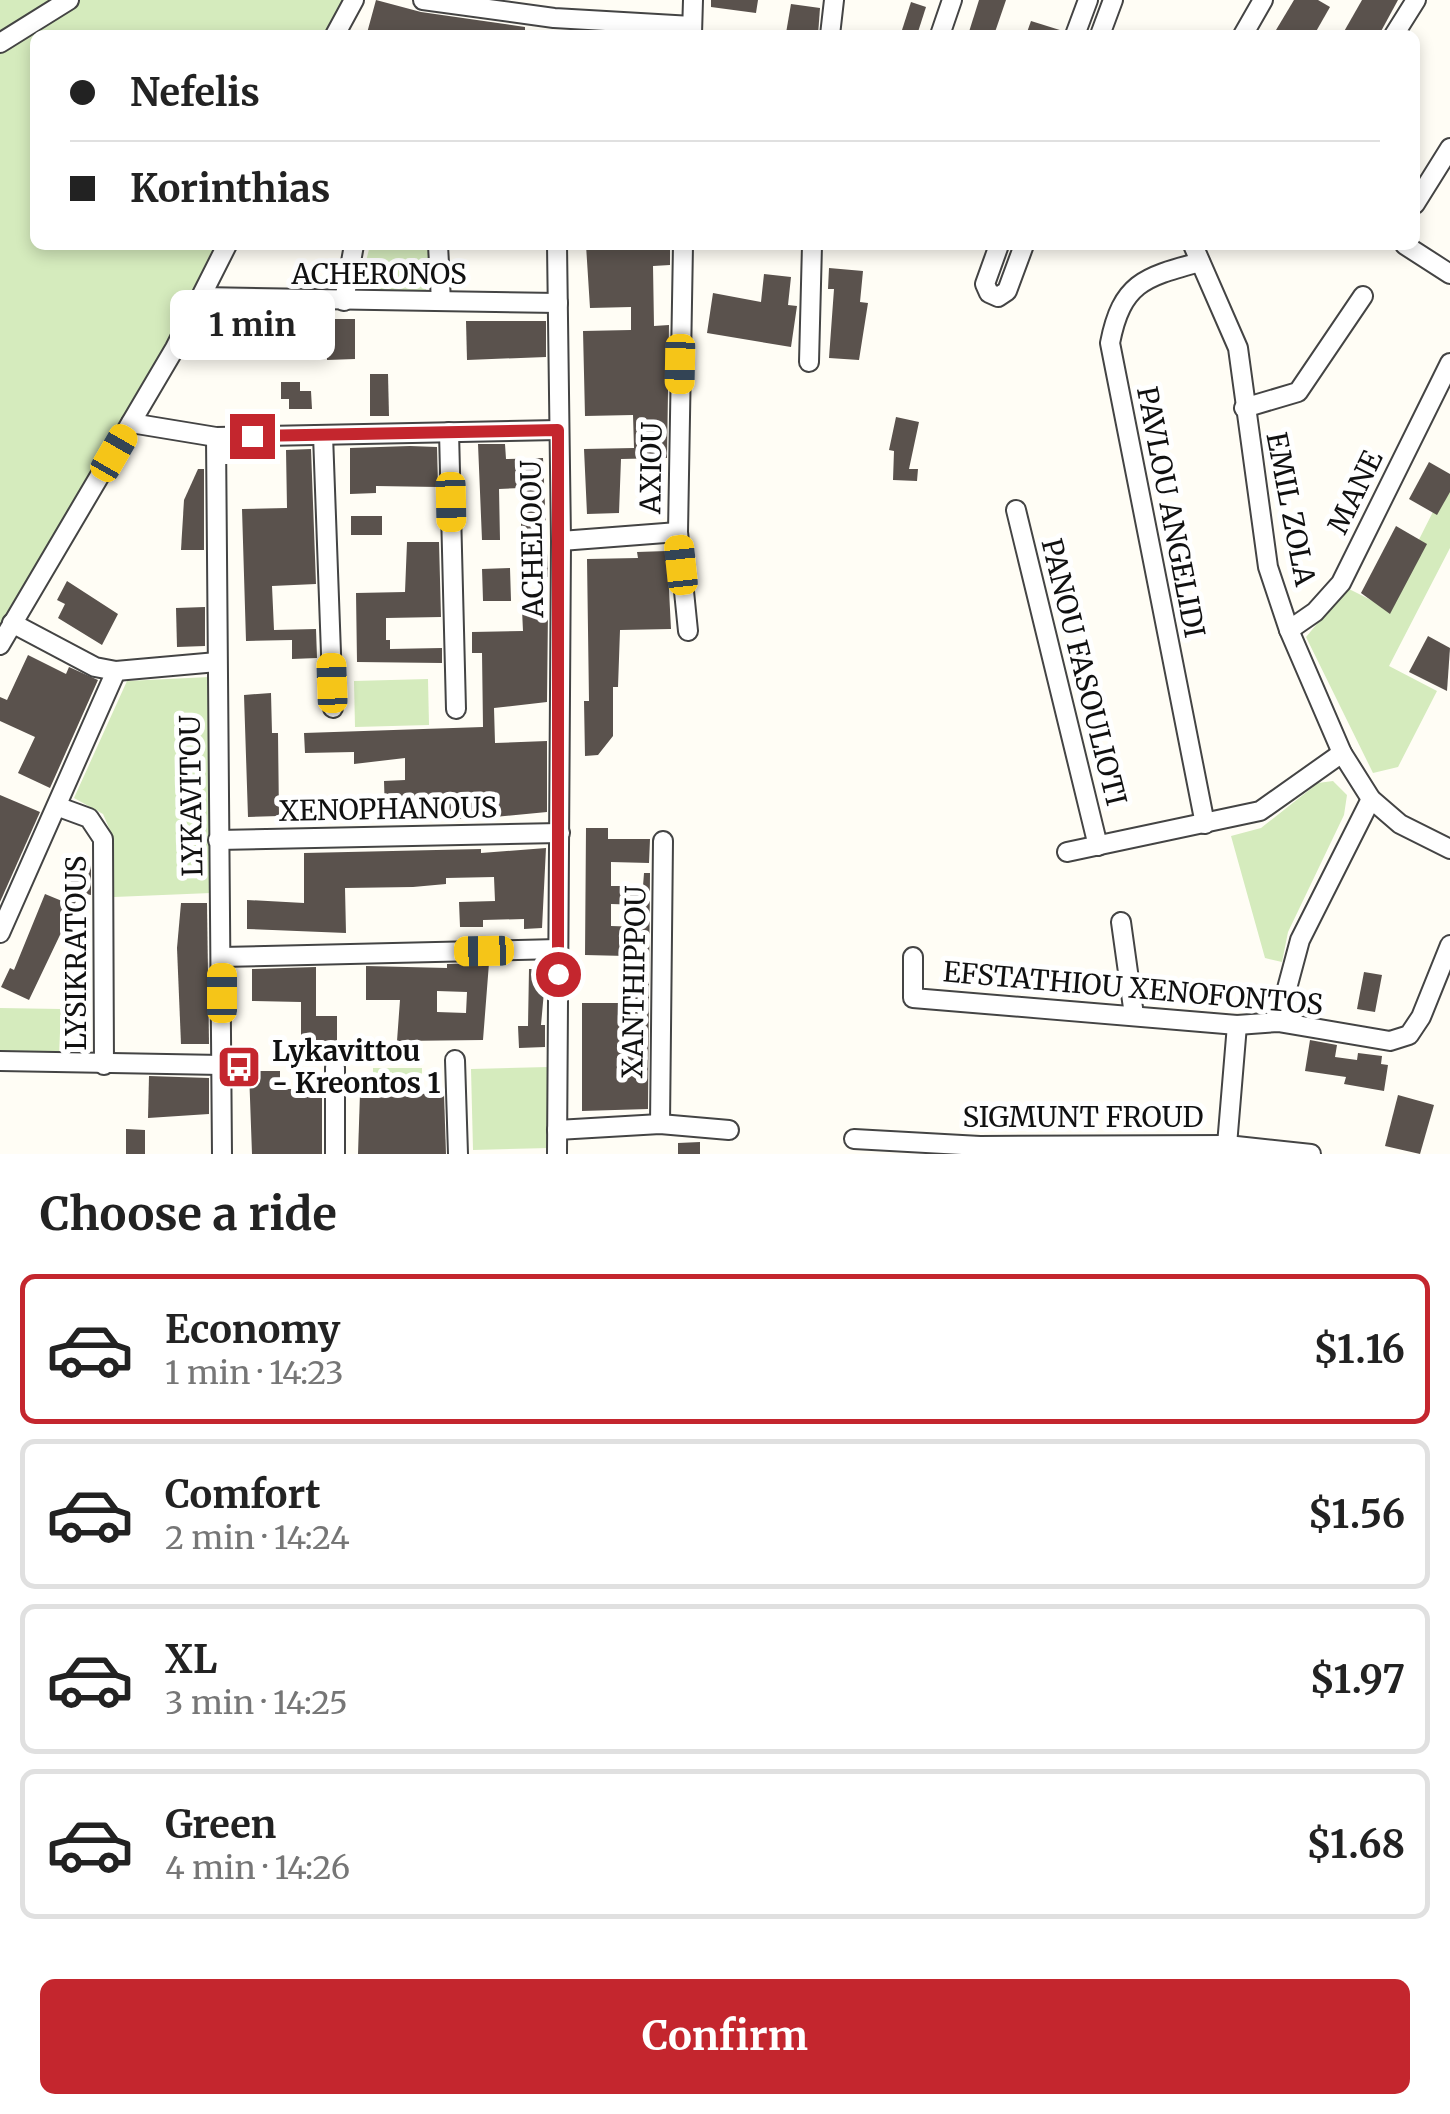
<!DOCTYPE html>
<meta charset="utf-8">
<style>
:root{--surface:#fff;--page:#f6f6f6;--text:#222;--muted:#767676;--line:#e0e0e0;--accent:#c4262e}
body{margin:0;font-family:Merriweather,serif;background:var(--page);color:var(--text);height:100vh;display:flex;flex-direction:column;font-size:38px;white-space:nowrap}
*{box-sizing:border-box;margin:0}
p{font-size:32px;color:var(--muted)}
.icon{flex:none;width:55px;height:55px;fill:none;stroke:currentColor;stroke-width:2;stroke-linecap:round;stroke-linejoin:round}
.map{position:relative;height:1154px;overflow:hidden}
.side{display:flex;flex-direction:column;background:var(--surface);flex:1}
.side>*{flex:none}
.banner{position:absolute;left:30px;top:30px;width:1390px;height:220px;border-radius:15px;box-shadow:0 5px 15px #0003;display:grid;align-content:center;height:220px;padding:0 40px;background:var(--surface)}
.end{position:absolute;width:45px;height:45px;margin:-22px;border:12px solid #c4262e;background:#fff;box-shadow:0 0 0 5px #fff}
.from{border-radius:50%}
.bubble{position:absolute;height:70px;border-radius:15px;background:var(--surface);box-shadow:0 5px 15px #0003;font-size:32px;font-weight:700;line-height:70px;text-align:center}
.car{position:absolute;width:30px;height:60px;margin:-30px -15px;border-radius:12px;box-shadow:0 0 8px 2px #0007;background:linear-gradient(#f5c518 24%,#345 0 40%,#f5c518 0 76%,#345 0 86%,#f5c518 0)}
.banner b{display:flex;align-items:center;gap:35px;height:95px;font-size:38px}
.banner b+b{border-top:2px solid var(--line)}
.banner i{width:25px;height:25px;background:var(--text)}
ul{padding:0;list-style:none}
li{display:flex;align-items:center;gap:30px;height:150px;margin:0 20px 15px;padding:0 20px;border:5px solid var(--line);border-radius:15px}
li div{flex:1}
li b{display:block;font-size:38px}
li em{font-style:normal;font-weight:700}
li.active{border-color:var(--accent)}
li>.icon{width:90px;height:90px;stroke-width:1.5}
h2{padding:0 40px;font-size:45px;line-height:120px}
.action{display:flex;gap:20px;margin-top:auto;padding:20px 40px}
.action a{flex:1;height:115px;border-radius:15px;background:var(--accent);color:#fff;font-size:40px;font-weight:700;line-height:115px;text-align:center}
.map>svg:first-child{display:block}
.green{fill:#d5ebbd}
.building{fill:#5a524d;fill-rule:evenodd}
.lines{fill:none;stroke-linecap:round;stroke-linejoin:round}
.minor-casing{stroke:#444;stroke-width:22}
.minor{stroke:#fff;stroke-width:18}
.route{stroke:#c4262e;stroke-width:12}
.labels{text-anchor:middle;stroke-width:10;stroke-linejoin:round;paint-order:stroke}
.street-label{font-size:28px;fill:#111;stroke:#fff}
.poi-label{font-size:28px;font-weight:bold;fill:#111;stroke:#fff;text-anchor:start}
</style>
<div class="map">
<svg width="1450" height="1154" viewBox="0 0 1450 1154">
<rect width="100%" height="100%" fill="#fffdf5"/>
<g class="green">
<path d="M0 0H353L333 35H35V245H222L0 651Z"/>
<path d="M370 245H429L426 291 419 295 364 292 360 286Z"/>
<path d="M1450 478V548L1389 666 1437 691 1398 767 1373 773 1306 637 1347 588 1385 607Z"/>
<path d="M209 677 211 893 114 897 112 835 103 814 74 798 127 681Z"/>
<path d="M428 679 429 725 355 727 354 681Z"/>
<path d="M1333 781 1347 795 1344 815 1288 932 1282 962 1265 958 1231 836 1261 828 1318 783Z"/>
<path d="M0 1008 61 1009 59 1056 0 1054Z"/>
<path d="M548 1067 549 1148 473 1150 471 1069Z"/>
<rect x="373" y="1068" width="49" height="24"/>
</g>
<g class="building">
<path d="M376 0 421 12 525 27V35H374L367 33Z"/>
<path d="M711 0H758L756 13 711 7Z"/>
<path d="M979 0H1006L994 35H968Z"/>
<path d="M1294 0H1318L1330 7 1314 35H1273Z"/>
<path d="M1362 0H1398L1379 35H1342Z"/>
<path d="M911 2 926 7 917 35 902 30Z"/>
<path d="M791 4 820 8 818 35 786 33Z"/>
<path d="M1031 21 1063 31V35H1026Z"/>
<path d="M586 245H670V265L653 266 654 326 669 325 667 458 621 459 619 513 587 514 584 449 634 448 633 415 585 416 583 331 631 330V307L590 308Z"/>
<path d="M829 268 863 271 860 302 868 303 859 360 829 358 834 289H828Z"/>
<path d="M764 274 791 277 788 305 797 306 791 347 707 333 713 293 761 302Z"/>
<path d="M327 319H355V359L327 360Z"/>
<path d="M466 321H546V357L467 360Z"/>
<path d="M370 374H388L389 416H370Z"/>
<path d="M281 382H300V391H311L312 409H289V399H281Z"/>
<path d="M896 417 919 422 909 469H918L917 481 893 480 894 451 889 450Z"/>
<path d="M478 444H505L506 459 543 458 548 577 521 578V488L499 489 500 540H482Z"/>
<path d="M410 446 437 447 438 487 376 486V493L350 494V448Z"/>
<path d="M311 449 316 584 272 586 274 630 316 629 317 658 292 659V640L246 641 242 509 287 508 286 450Z"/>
<path d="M1429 462 1450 474V492L1437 515 1409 499Z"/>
<path d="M198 469H204V550H181L184 500Z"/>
<rect x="351" y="516" width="31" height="19"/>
<path d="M1396 526 1427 544 1390 614 1361 593Z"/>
<path d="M407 542H439L441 617 386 618V640H390V649L442 648V663L357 662 356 593 405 592Z"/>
<path d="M667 551 671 629 620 630 618 687H613V736L598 755 585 756 584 701H589L587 559 638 558 637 552Z"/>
<path d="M510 568 511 601H483L482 569Z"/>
<path d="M67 581 118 614 102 645 58 618 65 604 57 600Z"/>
<path d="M205 607V646L177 647 176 608Z"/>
<path d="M522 610H548L547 702 494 708 495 743 547 741V812L474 819H447V812L385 814 384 781 405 780V758L354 764V752L305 753 304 733 483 727 482 653H472V632L523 631Z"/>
<path d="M1428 636 1450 648 1447 691 1409 672Z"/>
<path d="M28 655 66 674 69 667 98 680 50 788 18 773 35 737 0 721V697L7 700Z"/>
<path d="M271 693 272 733H278L279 816 248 817 244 695Z"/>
<path d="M0 795 40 812 0 902Z"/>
<path d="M586 828H608V839H650L649 863 611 862V886H643L644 873H650L648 1109 582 1111V1003H625L626 956 585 955ZM611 904 643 905 642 927 611 926Z"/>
<path d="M546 848 542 928 524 929V919L483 920V927H460L459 902 495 901 494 877 446 878V884L413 887 345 888 346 933 247 929V900L304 903V853L481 849V853Z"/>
<path d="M72 860 91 864V895L80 893 29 1000 1 987 10 968 14 970 45 894 62 901Z"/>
<path d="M181 903H207L209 1044H181L177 948Z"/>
<path d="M489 963 483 1040 397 1041 400 1000H366V966L447 968V964ZM437 991 467 992 466 1013 437 1012Z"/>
<path d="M316 967V1016H337V1049H301V1002L252 1001V969Z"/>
<path d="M529 969H546L541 1025H545V1047L519 1048 518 1026H528Z"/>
<path d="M1364 972 1382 975 1375 1012 1357 1009Z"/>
<path d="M1310 1040 1337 1045 1335 1057 1357 1060 1358 1053 1382 1056 1381 1064 1388 1065 1384 1091 1344 1084 1346 1077 1305 1071Z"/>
<path d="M249 1071H280V1089H322V1154H252Z"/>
<path d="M149 1076 209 1078V1114L148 1118Z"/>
<path d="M360 1093 444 1094 446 1154H358Z"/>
<path d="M1398 1095 1434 1105 1420 1154 1385 1146Z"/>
<path d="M126 1129 145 1130V1154H126Z"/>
<path d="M700 1142V1154H678V1143Z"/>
</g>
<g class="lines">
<defs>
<g id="minor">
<path d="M423 0 554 18 692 26"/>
<path d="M692 34 693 0"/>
<path d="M335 35 354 0"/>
<path d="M830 35 834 0"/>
<path d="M940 35 952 0"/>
<path d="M1075 35 1088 0"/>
<path d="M1100 35 1113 0"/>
<path d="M1243 35 1263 0"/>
<path d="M1394 35 1416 0"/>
<path d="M0 43 69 0"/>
<path d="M1415 204 1450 148"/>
<path d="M438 245 441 301"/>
<path d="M683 245 678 532 688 631"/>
<path d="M999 245 985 284 989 293 998 297 1007 291 1024 245"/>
<path d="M1193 245 1238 348 1268 567 1289 630 1342 753 1371 799 1400 824 1450 849"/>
<path d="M1405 245 1450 274"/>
<path d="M1200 262C1145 277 1122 282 1110 343L1205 824"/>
<path d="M201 297 558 303"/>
<path d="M344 301 354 245"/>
<path d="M809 362 812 245"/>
<path d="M1244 408 1298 392 1363 296"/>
<path d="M131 423 216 437 558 430"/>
<path d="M449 432 456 709"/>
<path d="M323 435 333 708"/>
<path d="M216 437 222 1154"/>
<path d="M1016 510 1098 846"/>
<path d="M561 541 678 532"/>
<path d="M12 623 95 667 116 671 217 662"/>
<path d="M1289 630 1315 612 1341 583 1450 363"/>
<path d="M0 645 175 348 227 245"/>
<path d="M59 807 89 818 103 839 104 1065"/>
<path d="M218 840 560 833"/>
<path d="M1067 852 1260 811 1342 753"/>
<path d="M1121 922 1134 1015"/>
<path d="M0 933 116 671"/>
<path d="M222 957 558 949"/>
<path d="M913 957V998L1237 1025 1278 1022 1390 1041 1409 1035 1421 1017 1450 945"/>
<path d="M1278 1022 1300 940 1371 799"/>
<path d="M455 1060 458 1154"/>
<path d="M0 1061 222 1065"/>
<path d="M660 1124 663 841"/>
<path d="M557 1130 660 1124 729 1130"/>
<path d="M854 1139 980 1146 1227 1145 1311 1154"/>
<path d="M1227 1145 1237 1025"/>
<path d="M335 1154V1068"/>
<path d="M557 1154 561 541 557 245"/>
</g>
</defs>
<use href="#minor" class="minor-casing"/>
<use href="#minor" class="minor"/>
</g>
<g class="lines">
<path class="route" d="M252 436 558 430V974"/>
</g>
<defs>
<symbol id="bus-square" viewBox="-11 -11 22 22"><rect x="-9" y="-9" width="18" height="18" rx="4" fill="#c4262e" stroke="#fff"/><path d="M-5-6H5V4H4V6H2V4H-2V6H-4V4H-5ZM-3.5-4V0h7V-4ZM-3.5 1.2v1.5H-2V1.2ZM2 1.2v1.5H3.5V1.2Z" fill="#fff"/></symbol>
</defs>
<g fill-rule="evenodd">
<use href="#bus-square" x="214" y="1042" width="50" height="50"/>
</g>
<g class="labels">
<g class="street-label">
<text x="379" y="284">ACHERONOS</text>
<text transform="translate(651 468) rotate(-89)" y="10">AXIOU</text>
<text transform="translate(1355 492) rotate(-64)" y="10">MANE</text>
<text transform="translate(1291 509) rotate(79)" y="10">EMIL ZOLA</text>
<text transform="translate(1171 512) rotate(79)" y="10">PAVLOU ANGELIDI</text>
<text transform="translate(532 539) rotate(-91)" y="10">ACHELOOU</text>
<text transform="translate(1084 672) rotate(76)" y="10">PANOU FASOULIOTI</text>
<text transform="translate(191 796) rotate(-91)" y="10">LYKAVITOU</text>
<text transform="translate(388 809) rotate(-1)" y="10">XENOPHANOUS</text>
<text transform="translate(76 953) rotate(-90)" y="10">LYSIKRATOUS</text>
<text transform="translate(634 982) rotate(-89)" y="10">XANTHIPPOU</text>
<text transform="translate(1133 988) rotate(5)" y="10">EFSTATHIOU XENOFONTOS</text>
<text x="1083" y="1127">SIGMUNT FROUD</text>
</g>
<g class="poi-label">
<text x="272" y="1061">Lykavittou<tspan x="272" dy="32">- Kreontos 1</tspan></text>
</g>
</g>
</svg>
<i class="end from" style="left:558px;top:974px"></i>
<i class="end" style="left:252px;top:436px"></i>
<div class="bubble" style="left:170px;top:290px;width:165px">1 min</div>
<i class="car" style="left:680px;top:364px;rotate:181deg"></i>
<i class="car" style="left:114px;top:453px;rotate:30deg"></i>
<i class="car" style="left:451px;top:502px;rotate:179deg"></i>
<i class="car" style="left:681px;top:565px;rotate:354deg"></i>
<i class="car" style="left:332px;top:683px;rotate:358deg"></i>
<i class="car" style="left:484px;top:951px;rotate:269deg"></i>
<i class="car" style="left:222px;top:993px;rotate:0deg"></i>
<div class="banner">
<b><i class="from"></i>Nefelis</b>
<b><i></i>Korinthias</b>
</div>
</div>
<section class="side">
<h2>Choose a ride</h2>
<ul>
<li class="active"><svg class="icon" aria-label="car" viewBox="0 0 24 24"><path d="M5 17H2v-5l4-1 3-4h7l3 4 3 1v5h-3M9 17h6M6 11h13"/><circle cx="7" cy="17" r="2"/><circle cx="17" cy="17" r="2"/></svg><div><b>Economy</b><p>1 min · 14:23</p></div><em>$1.16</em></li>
<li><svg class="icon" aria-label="car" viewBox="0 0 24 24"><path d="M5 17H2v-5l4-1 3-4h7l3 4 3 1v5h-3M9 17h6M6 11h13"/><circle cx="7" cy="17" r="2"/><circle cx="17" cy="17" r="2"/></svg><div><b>Comfort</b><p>2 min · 14:24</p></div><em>$1.56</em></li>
<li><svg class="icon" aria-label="car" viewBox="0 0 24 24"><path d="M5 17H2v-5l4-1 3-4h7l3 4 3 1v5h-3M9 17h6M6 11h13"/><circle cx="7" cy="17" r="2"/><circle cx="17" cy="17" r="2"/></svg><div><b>XL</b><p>3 min · 14:25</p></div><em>$1.97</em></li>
<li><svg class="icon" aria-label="car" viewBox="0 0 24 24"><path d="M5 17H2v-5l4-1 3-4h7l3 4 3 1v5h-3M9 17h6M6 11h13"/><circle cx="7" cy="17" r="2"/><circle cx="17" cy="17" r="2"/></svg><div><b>Green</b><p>4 min · 14:26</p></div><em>$1.68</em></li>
</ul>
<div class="action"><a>Confirm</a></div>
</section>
